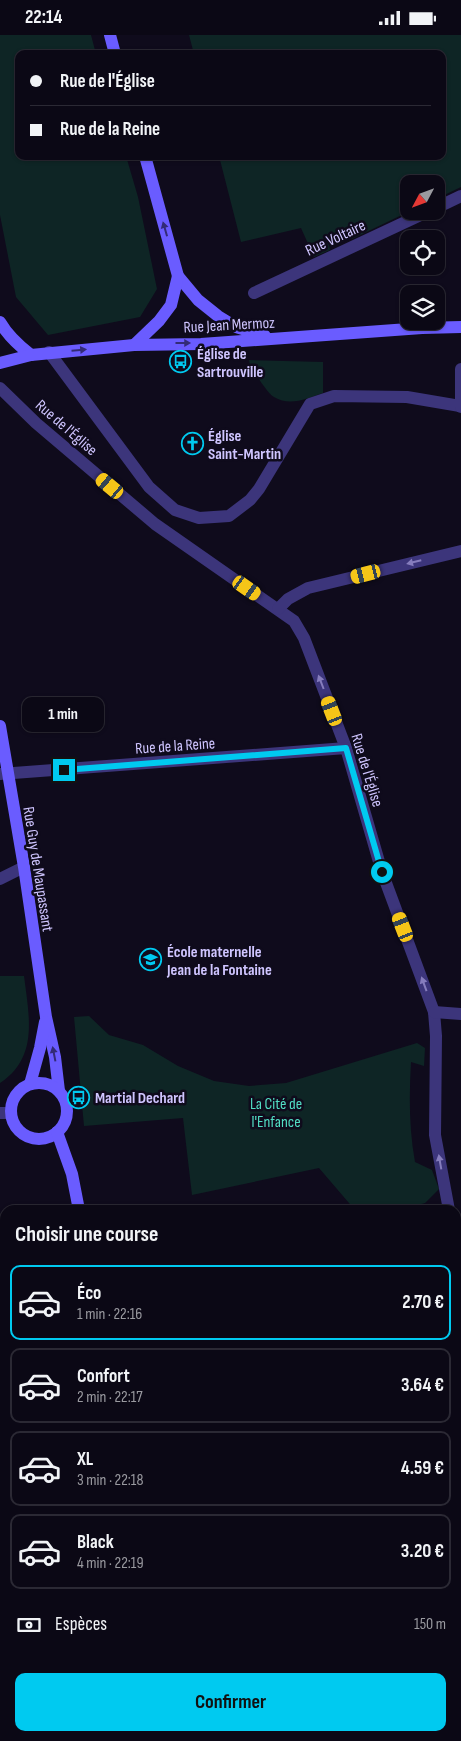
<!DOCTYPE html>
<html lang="fr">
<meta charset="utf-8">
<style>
:root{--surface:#0b0815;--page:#191622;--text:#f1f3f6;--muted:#9a9aa0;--line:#2b2934;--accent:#00caf0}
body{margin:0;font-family:"Sofia Sans Condensed",sans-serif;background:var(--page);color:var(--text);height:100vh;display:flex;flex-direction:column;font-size:19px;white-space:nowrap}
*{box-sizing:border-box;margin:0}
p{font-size:16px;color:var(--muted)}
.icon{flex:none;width:28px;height:28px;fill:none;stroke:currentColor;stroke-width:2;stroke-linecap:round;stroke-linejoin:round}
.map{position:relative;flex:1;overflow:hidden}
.panel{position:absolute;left:0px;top:1170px;width:461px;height:536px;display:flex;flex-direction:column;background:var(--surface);border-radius:15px 15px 0 0;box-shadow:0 1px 4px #0004,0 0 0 1px var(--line)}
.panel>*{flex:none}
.top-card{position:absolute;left:15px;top:15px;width:431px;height:110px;border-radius:10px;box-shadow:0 1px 4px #0004,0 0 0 1px var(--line);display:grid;align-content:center;height:110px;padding:0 15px;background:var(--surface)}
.needle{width:32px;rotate:229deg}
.controls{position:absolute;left:400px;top:140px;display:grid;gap:10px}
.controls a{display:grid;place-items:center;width:45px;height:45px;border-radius:10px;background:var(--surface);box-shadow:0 1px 4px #0004,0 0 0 1px var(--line);font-size:25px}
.end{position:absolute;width:22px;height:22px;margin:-11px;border:6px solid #00caf0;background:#111;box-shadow:0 0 0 2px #111}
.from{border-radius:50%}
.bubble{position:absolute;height:35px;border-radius:10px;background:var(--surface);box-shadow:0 1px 4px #0004,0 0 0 1px var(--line);font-size:16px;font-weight:700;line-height:35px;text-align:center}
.car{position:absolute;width:15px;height:30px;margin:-15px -8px;border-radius:6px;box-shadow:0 0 4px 1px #0007;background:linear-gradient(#f5c518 24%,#345 0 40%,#f5c518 0 76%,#345 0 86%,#f5c518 0)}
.top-card b{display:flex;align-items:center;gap:18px;height:48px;font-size:19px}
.top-card b+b{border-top:1px solid var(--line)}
.top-card i{width:12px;height:12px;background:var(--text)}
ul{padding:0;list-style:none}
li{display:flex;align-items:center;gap:15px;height:75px;margin:0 10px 8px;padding:0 5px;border:2px solid var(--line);border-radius:10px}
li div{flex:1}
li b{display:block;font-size:19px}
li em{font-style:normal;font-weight:700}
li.selected{border-color:var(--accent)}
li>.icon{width:45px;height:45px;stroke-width:1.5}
h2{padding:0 15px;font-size:22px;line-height:60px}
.pay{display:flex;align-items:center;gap:12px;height:55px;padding:0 15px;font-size:19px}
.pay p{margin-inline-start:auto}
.cta{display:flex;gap:10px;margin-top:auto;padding:10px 15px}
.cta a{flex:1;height:58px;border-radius:10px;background:var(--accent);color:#111;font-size:20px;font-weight:700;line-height:58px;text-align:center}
.status{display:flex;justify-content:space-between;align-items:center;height:35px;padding:0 25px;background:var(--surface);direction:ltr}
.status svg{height:14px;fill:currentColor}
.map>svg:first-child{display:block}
.green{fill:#0e2525}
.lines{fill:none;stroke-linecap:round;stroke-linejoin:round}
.minor{stroke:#3c357b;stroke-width:12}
.tertiary{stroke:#3c357b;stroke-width:12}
.secondary{stroke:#6a5cff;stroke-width:12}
.oneway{fill:#332b77}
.oneway2{fill:#867dbd}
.route{stroke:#00caf0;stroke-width:6}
.labels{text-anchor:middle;stroke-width:5;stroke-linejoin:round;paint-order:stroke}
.street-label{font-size:16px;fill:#cfc5ff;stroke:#0f0b1c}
.poi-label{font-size:16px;font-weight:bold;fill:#cfc5ff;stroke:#0f0b1c;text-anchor:start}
.park-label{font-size:16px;fill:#52dec4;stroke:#0f0b1c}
</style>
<div class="status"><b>22:14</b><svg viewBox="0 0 49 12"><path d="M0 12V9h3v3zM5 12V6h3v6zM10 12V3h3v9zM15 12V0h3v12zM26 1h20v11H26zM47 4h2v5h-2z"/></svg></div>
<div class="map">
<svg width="461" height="1706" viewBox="0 0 461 1706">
<rect width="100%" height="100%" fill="#0f0b1c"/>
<g class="green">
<path d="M0 0H91L96 19H19V121H126L138 162 157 254 140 282 48 300 16 262 0 180Z"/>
<path d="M189 0H461V152L436 164V149H409V176H410L352 204 348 200 338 198C330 201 328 206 330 215L314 222 301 193 241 207 219 121H442V19H194Z"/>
<path d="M249 325 323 327V358C308 363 290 372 274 362 267 358 256 339 250 331Z"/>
<path d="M0 941H24C29 981 39 1022 0 1048Z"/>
<path d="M89 981 109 1000 143 1010 178 1031 214 1046 249 1051 286 1048 417 1008 425 1013 424 1031 411 1027C409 1061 409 1094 415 1127L432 1135 439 1154 425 1168 399 1175H355L319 1133 192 1160 183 1083 84 1091 74 982Z"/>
<path d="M149 1701H340L338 1706H149Z"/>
</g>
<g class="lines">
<g class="minor">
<path d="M436 173 461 161"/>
<path d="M254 258 429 176"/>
<path d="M49 317 149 452 175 475 199 483 229 481 250 465 259 454 310 369 334 361 407 362 460 371"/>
<path d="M461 334V372"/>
<path d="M0 353 36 388 155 489 294 586 304 603 346 713 382 837 434 977 436 1001 435 1100 449 1175"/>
<path d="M278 574 288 564 308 553 461 516"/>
<path d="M0 739 346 713"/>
<path d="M0 844 24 832"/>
<path d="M434 977 461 979"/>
<path d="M456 1438 461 1426"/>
<path d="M116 1706 117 1701"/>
<path d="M342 1706 344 1701"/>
</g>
<path class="tertiary" d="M0 1078H11"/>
<g class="secondary">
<path d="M110 0 115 19"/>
<path d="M145 121 178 241 198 265 218 281 236 292 265 301"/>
<path d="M0 287C8 301 18 310 31 320"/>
<path d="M134 310 159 286 171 270 178 241"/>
<path d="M0 328 31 320 134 310 201 309 422 293 461 292"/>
<path d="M0 691 24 832 46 982 55 1022 59 1056"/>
<circle cx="39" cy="1076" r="28"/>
<path d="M30 1049 40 1013 45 987"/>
<path d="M57 1097 72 1139 79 1175"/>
<path d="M456 1203 461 1209"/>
</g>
</g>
<defs><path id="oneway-solid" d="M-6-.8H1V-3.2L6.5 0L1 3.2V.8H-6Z" transform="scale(1.25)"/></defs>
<g class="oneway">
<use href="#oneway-solid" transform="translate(165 194) rotate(-106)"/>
<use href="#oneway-solid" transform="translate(183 308)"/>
<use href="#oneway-solid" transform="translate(79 315) rotate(-5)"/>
<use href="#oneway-solid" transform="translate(54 1019) rotate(-101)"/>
</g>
<g class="oneway2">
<use href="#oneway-solid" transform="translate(414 527) rotate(166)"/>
<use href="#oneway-solid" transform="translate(321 647) rotate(-111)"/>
<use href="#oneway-solid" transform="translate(424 949) rotate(-110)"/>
<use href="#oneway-solid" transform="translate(440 1127) rotate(-100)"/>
</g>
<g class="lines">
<path class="route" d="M64 735 346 713 382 837"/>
</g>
<defs>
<symbol id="bus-ring" viewBox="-11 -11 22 22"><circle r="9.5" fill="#0f0b1c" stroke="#00caf0" stroke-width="1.5"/><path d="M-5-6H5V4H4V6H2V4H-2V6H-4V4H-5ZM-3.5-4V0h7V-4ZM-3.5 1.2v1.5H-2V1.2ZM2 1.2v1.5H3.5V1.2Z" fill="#00caf0"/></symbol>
<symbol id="church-ring" viewBox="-11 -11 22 22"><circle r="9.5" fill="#0f0b1c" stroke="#00caf0" stroke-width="1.5"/><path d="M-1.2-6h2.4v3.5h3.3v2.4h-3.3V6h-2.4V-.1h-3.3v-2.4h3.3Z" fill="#00caf0"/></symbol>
<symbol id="school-ring" viewBox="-11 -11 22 22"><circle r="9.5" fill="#0f0b1c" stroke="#00caf0" stroke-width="1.5"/><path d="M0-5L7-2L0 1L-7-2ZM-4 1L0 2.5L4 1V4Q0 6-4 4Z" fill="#00caf0"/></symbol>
</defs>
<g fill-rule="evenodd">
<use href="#bus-ring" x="168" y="314" width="25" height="25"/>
<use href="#church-ring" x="180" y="396" width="25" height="25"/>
<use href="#school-ring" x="138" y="912" width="25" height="25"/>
<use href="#bus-ring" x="66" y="1050" width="25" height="25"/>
</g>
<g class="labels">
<g class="street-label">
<text transform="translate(335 202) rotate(-25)" y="6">Rue Voltaire</text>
<text transform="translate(229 289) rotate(-3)" y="6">Rue Jean Mermoz</text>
<text transform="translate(67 392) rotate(41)" y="6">Rue de l'Église</text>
<text transform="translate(175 710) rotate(-4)" y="6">Rue de la Reine</text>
<text transform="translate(368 735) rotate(73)" y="6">Rue de l'Église</text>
<text transform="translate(39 834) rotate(81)" y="6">Rue Guy de Maupassant</text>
</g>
<g class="poi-label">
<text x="197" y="324">Église de<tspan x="197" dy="18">Sartrouville</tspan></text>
<text x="208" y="406">Église<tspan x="208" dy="18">Saint-Martin</tspan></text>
<text x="167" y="922">École maternelle<tspan x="167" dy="18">Jean de la Fontaine</tspan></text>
<text x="95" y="1068">Martial Dechard</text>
</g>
<g class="park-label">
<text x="276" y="1074">La Cité de<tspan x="276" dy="18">l'Enfance</tspan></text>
</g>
</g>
</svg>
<div class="controls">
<a><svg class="needle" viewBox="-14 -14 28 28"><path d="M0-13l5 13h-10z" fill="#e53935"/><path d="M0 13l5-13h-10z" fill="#9a9aa0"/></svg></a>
<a><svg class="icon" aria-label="locate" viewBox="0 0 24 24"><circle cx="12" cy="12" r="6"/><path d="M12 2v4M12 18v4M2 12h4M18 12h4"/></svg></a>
<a><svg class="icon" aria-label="layers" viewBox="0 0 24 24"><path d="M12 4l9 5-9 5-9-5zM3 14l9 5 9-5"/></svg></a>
</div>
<i class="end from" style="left:382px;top:837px"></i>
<i class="end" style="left:64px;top:735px"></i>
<div class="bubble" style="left:22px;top:662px;width:82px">1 min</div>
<i class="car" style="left:110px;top:451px;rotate:310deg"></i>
<i class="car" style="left:366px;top:539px;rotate:256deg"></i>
<i class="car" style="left:247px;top:553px;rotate:125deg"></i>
<i class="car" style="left:332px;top:676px;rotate:339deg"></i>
<i class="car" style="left:403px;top:892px;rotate:339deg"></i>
<div class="top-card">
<b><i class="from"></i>Rue de l'Église</b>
<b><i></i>Rue de la Reine</b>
</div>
<section class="panel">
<h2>Choisir une course</h2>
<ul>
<li class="selected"><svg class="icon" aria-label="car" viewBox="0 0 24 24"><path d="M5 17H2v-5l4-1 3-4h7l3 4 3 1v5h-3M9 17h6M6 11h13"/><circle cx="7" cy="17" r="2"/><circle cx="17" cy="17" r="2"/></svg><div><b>Éco</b><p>1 min · 22:16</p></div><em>2.70 €</em></li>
<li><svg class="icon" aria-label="car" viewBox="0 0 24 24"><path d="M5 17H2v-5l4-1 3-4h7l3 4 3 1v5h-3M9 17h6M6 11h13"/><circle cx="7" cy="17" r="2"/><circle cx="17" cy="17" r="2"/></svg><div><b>Confort</b><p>2 min · 22:17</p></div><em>3.64 €</em></li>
<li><svg class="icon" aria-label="car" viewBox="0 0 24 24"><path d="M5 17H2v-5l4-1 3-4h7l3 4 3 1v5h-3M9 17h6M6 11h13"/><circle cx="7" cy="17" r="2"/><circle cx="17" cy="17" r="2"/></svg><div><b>XL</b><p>3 min · 22:18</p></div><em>4.59 €</em></li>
<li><svg class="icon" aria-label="car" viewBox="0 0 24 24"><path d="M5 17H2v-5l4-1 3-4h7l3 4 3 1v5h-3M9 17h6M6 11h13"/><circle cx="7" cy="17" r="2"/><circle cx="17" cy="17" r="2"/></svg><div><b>Black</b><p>4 min · 22:19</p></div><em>3.20 €</em></li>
</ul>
<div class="pay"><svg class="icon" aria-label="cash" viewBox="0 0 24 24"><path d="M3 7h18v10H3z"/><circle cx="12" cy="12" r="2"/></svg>Espèces<p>150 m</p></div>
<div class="cta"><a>Confirmer</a></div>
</section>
</div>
